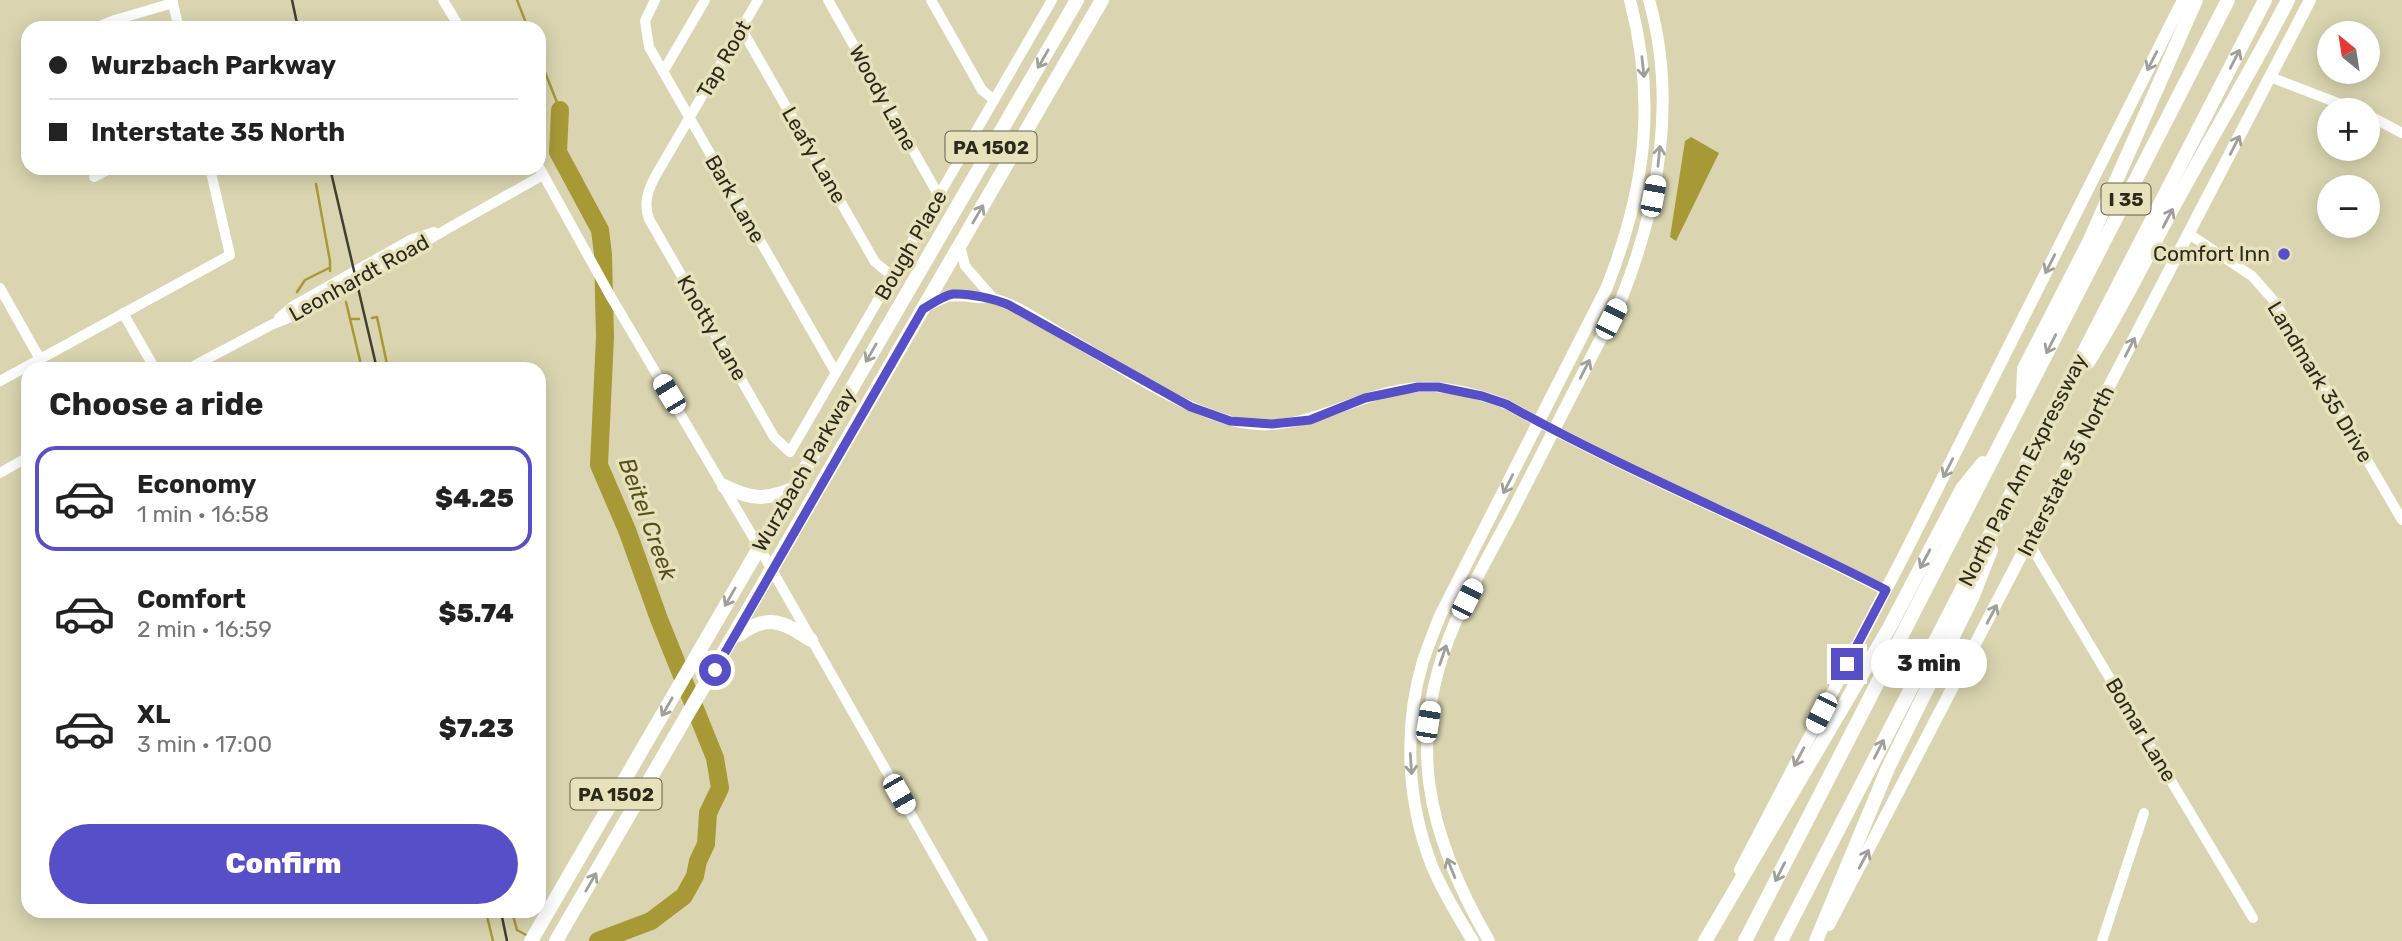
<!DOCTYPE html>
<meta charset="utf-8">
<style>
:root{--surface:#fff;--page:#f2f2f2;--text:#222;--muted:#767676;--line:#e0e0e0;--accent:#574fc7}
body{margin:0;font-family:Rubik,sans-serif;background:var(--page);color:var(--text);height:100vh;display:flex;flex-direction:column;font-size:26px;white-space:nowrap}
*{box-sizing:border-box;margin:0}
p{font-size:23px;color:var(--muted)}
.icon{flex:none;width:38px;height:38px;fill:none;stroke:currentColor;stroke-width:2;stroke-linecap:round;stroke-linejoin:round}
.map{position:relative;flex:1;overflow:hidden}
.side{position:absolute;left:21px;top:362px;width:525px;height:556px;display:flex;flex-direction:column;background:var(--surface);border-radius:21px;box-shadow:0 4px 18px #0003}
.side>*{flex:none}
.hud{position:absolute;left:21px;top:21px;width:525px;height:154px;border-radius:21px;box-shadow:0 4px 18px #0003;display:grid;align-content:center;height:154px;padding:0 28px;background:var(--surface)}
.needle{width:46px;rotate:330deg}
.fabs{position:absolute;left:2317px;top:21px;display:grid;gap:14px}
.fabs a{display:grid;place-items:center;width:63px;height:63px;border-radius:50%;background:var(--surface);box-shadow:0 4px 18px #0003;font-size:35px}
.end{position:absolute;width:32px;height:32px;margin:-16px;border:9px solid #574fc7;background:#fff;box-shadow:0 0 0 4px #fff}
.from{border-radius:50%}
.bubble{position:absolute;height:49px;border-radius:24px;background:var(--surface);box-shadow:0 4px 18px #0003;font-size:23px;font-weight:800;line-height:49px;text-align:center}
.car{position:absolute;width:21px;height:42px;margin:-21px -10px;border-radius:9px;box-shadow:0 0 5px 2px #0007;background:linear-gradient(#fff 24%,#345 0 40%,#fff 0 76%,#345 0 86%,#fff 0)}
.hud b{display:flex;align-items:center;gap:24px;height:66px;font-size:26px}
.hud b+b{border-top:2px solid var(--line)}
.hud i{width:18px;height:18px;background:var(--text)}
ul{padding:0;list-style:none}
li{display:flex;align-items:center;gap:21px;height:105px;margin:0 14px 10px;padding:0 14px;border:4px solid transparent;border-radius:21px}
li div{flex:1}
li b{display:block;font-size:26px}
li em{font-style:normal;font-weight:800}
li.active{border-color:var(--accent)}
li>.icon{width:63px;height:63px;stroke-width:1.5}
h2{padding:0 28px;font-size:32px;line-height:84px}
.action{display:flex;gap:14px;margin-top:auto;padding:14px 28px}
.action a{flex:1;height:80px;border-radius:42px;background:var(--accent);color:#fff;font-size:28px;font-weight:800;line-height:80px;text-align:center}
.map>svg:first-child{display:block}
.water{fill:#a89937}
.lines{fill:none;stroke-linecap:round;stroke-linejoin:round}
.stream{stroke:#a89937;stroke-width:2.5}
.river{stroke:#a89937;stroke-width:18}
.minor{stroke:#fff;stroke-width:10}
.major{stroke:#fff;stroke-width:12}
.highway{stroke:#fff;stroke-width:14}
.rail{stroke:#423f2e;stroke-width:2.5}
.oneway{stroke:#a09f99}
.route{stroke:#574fc7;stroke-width:9}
.poi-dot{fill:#574fc7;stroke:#e7e2bc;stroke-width:2.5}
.labels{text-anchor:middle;stroke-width:7;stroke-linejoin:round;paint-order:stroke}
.shield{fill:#e7e2bc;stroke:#65614c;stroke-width:2}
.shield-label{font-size:19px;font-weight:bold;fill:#2d2a1c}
.street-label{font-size:21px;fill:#2d2a1c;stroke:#e7e2bc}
.poi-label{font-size:21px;fill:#2d2a1c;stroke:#e7e2bc;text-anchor:end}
.water-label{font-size:23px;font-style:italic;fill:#57501c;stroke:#e7e2bc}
</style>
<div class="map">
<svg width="2402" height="941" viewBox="0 0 2402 941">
<rect width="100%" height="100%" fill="#dad5b0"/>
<path class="water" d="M1691 137 1719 153 1676 241 1670 237 1685 141Z"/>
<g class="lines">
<g class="stream">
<path d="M517 0 528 28"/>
<path d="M539 57 560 110"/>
<path d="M316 184 330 261V271"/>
<path d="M297 292 305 280 329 268"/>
<path d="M346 302 362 369"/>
<path d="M372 318 377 317 388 369"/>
<path d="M351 319H359"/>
<path d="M486 912 493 941"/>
<path d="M512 912 517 930 528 936"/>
</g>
<path class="river" d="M560 110 558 152 600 230 603 254 605 337 599 465 627 530 659 619 715 758 720 788 708 813 706 844 698 861 695 876 684 896 651 921 598 941"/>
<g class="minor">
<path d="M172 0 179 28"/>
<path d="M443 0 460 28"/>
<path d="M655 0 645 21 649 47 836 373"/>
<path d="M758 0 656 175C648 190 643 203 649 219L774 437 790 452 1052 0"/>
<path d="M828 0 939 196"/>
<path d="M931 0 982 90 994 100"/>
<path d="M95 28 115 20 173 3"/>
<path d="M741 28 875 262 892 276"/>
<path d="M663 72 705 0"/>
<path d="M2270 77 2356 110"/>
<path d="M2368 115 2402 133"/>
<path d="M539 167 611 297 759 547 983 941"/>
<path d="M94 177 111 168"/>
<path d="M2189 234 2252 276 2275 302 2402 520"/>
<path d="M960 245 965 266 993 298"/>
<path d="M0 288 40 359"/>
<path d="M923 309C950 294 948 295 978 298 983 298 989 297 993 298 1015 303 1040 321 1059 332 1114 363 1168 402 1228 420 1298 441 1351 392 1418 387 1448 385 1479 394 1506 404 1629 474 1761 525 1886 591"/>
<path d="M123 313 155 369"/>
<path d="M279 318 293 306 410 240 434 232"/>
<path d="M188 369 271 325 298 314 352 285 447 229 543 175"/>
<path d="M0 381 230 255 210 168"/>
<path d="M0 473 28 457"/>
<path d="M2029 543 2253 918"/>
<path d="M2102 941 2144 813"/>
</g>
<g class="major">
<path d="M1740 870 1903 557 2183 0"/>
<path d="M1829 925 2310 0"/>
<path d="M1473 941C1458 917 1443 892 1432 866 1407 802 1403 728 1423 661 1428 646 1434 631 1440 616L1607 287C1645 189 1657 104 1630 0"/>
<path d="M1489 941C1427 834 1404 741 1455 623 1471 586 1492 550 1511 514 1548 442 1585 369 1622 297 1659 204 1677 98 1649 0"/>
</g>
<g class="highway">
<path d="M2088 362C2119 313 2144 262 2171 211 2209 141 2251 72 2288 0"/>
<path d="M2023 394 2024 369 2089 242 2196 0"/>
<path d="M724 486C752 500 765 500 793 489"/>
<path d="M739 635C768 613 783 622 811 640"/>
<path d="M531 941 1077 0"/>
<path d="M556 941 1102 0"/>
<path d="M1705 941 1888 630 1962 489 1983 463"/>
<path d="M1745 941 2228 0"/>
<path d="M1781 941 2265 0"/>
<path d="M1816 941 1888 768 1972 598 1991 550"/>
</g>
<g class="rail">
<path d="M292 0 298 28"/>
<path d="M330 168 377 369"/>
<path d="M501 912 507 941"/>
</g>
</g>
<defs><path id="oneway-shaft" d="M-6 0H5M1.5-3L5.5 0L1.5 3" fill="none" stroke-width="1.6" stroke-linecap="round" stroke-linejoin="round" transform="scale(1.75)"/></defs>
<g class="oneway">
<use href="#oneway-shaft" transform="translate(1043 59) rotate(120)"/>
<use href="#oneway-shaft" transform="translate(2235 59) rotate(-63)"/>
<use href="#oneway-shaft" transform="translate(2152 61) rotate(117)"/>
<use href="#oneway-shaft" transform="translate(1643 67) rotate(84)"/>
<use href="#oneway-shaft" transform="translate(2235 145) rotate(-63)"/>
<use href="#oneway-shaft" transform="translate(1659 156) rotate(-84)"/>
<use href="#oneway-shaft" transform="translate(978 214) rotate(-60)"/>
<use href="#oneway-shaft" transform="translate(2168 218) rotate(-62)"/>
<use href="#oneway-shaft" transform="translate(2050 264) rotate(117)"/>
<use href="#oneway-shaft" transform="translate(2051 344) rotate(117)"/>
<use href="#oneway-shaft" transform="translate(2130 347) rotate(-63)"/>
<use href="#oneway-shaft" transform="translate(871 353) rotate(120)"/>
<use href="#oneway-shaft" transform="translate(1585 369) rotate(-63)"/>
<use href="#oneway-shaft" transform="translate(1948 468) rotate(117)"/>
<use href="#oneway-shaft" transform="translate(1508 484) rotate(117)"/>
<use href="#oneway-shaft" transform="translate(1925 559) rotate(118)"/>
<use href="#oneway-shaft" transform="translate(730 597) rotate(120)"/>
<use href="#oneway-shaft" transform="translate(1992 614) rotate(-62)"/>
<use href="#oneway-shaft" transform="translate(1443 655) rotate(-71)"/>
<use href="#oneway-shaft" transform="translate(667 707) rotate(120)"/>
<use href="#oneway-shaft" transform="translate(1879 749) rotate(-63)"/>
<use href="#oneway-shaft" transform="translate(1799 757) rotate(118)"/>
<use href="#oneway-shaft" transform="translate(1411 764) rotate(86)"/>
<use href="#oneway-shaft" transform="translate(1864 859) rotate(-62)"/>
<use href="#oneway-shaft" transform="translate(1451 868) rotate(-112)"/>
<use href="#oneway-shaft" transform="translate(1780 872) rotate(117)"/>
<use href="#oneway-shaft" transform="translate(591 882) rotate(-60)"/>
</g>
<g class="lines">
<path class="route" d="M715 670 923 309C932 304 942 296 953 294 969 293 995 299 1009 305L1191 407 1230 421 1272 424 1310 420 1365 398 1418 387H1438L1482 396 1506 404C1629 473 1761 525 1886 590L1847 664"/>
</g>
<circle class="poi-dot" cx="2284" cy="254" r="7"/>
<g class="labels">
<g class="shield">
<rect x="945.5" y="131.5" width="91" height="31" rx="5"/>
<rect x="2101.5" y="183.5" width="49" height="31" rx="5"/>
<rect x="570.5" y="778.5" width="91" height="31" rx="5"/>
</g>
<g class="shield-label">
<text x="991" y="154">PA 1502</text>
<text x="2126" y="206">I 35</text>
<text x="616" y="801">PA 1502</text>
</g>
<g class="street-label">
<text transform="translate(724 59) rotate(-60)" y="7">Tap Root</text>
<text transform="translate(883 98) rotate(61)" y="7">Woody Lane</text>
<text transform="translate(814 155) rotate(60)" y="7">Leafy Lane</text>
<text transform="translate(735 199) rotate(60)" y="7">Bark Lane</text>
<text transform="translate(911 245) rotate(-60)" y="7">Bough Place</text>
<text transform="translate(359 278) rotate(-29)" y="7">Leonhardt Road</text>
<text transform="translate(712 328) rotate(60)" y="7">Knotty Lane</text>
<text transform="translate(2320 382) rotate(59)" y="7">Landmark 35 Drive</text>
<text transform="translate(804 470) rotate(-60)" y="7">Wurzbach Parkway</text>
<text transform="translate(2023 470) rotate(-63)" y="7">North Pan Am Expressway</text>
<text transform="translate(2066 471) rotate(-63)" y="7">Interstate 35 North</text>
<text transform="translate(2141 730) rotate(59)" y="7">Bomar Lane</text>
</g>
<g class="poi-label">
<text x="2270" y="261">Comfort Inn</text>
</g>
<g class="water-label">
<text transform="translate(648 519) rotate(70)" y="8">Beitel Creek</text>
</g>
</g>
</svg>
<div class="fabs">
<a><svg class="needle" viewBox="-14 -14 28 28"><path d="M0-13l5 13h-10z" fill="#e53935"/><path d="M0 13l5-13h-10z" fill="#767676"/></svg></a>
<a>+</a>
<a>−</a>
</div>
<i class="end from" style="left:715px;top:670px"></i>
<i class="end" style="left:1847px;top:664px"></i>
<div class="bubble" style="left:1871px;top:639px;width:116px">3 min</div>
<i class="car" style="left:1653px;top:196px;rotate:11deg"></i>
<i class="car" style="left:1611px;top:319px;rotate:27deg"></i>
<i class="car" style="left:669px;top:394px;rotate:329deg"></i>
<i class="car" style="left:1467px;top:599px;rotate:27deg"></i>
<i class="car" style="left:1821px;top:713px;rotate:207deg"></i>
<i class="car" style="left:1428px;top:722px;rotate:9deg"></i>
<i class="car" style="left:899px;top:794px;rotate:150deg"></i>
<div class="hud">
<b><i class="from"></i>Wurzbach Parkway</b>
<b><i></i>Interstate 35 North</b>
</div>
<section class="side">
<h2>Choose a ride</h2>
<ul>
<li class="active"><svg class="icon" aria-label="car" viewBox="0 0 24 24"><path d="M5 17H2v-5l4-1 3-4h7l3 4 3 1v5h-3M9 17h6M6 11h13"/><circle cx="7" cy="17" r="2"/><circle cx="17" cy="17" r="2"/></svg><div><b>Economy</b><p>1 min · 16:58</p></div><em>$4.25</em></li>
<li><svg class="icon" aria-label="car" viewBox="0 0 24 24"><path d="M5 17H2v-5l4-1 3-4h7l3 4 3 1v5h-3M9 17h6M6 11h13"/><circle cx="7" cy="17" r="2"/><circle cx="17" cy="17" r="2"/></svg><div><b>Comfort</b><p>2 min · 16:59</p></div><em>$5.74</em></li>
<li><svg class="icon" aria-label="car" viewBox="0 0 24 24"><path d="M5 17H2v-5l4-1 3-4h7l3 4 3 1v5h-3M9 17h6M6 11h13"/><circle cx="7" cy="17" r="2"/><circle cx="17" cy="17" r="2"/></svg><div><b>XL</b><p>3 min · 17:00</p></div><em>$7.23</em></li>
</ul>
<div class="action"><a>Confirm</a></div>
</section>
</div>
